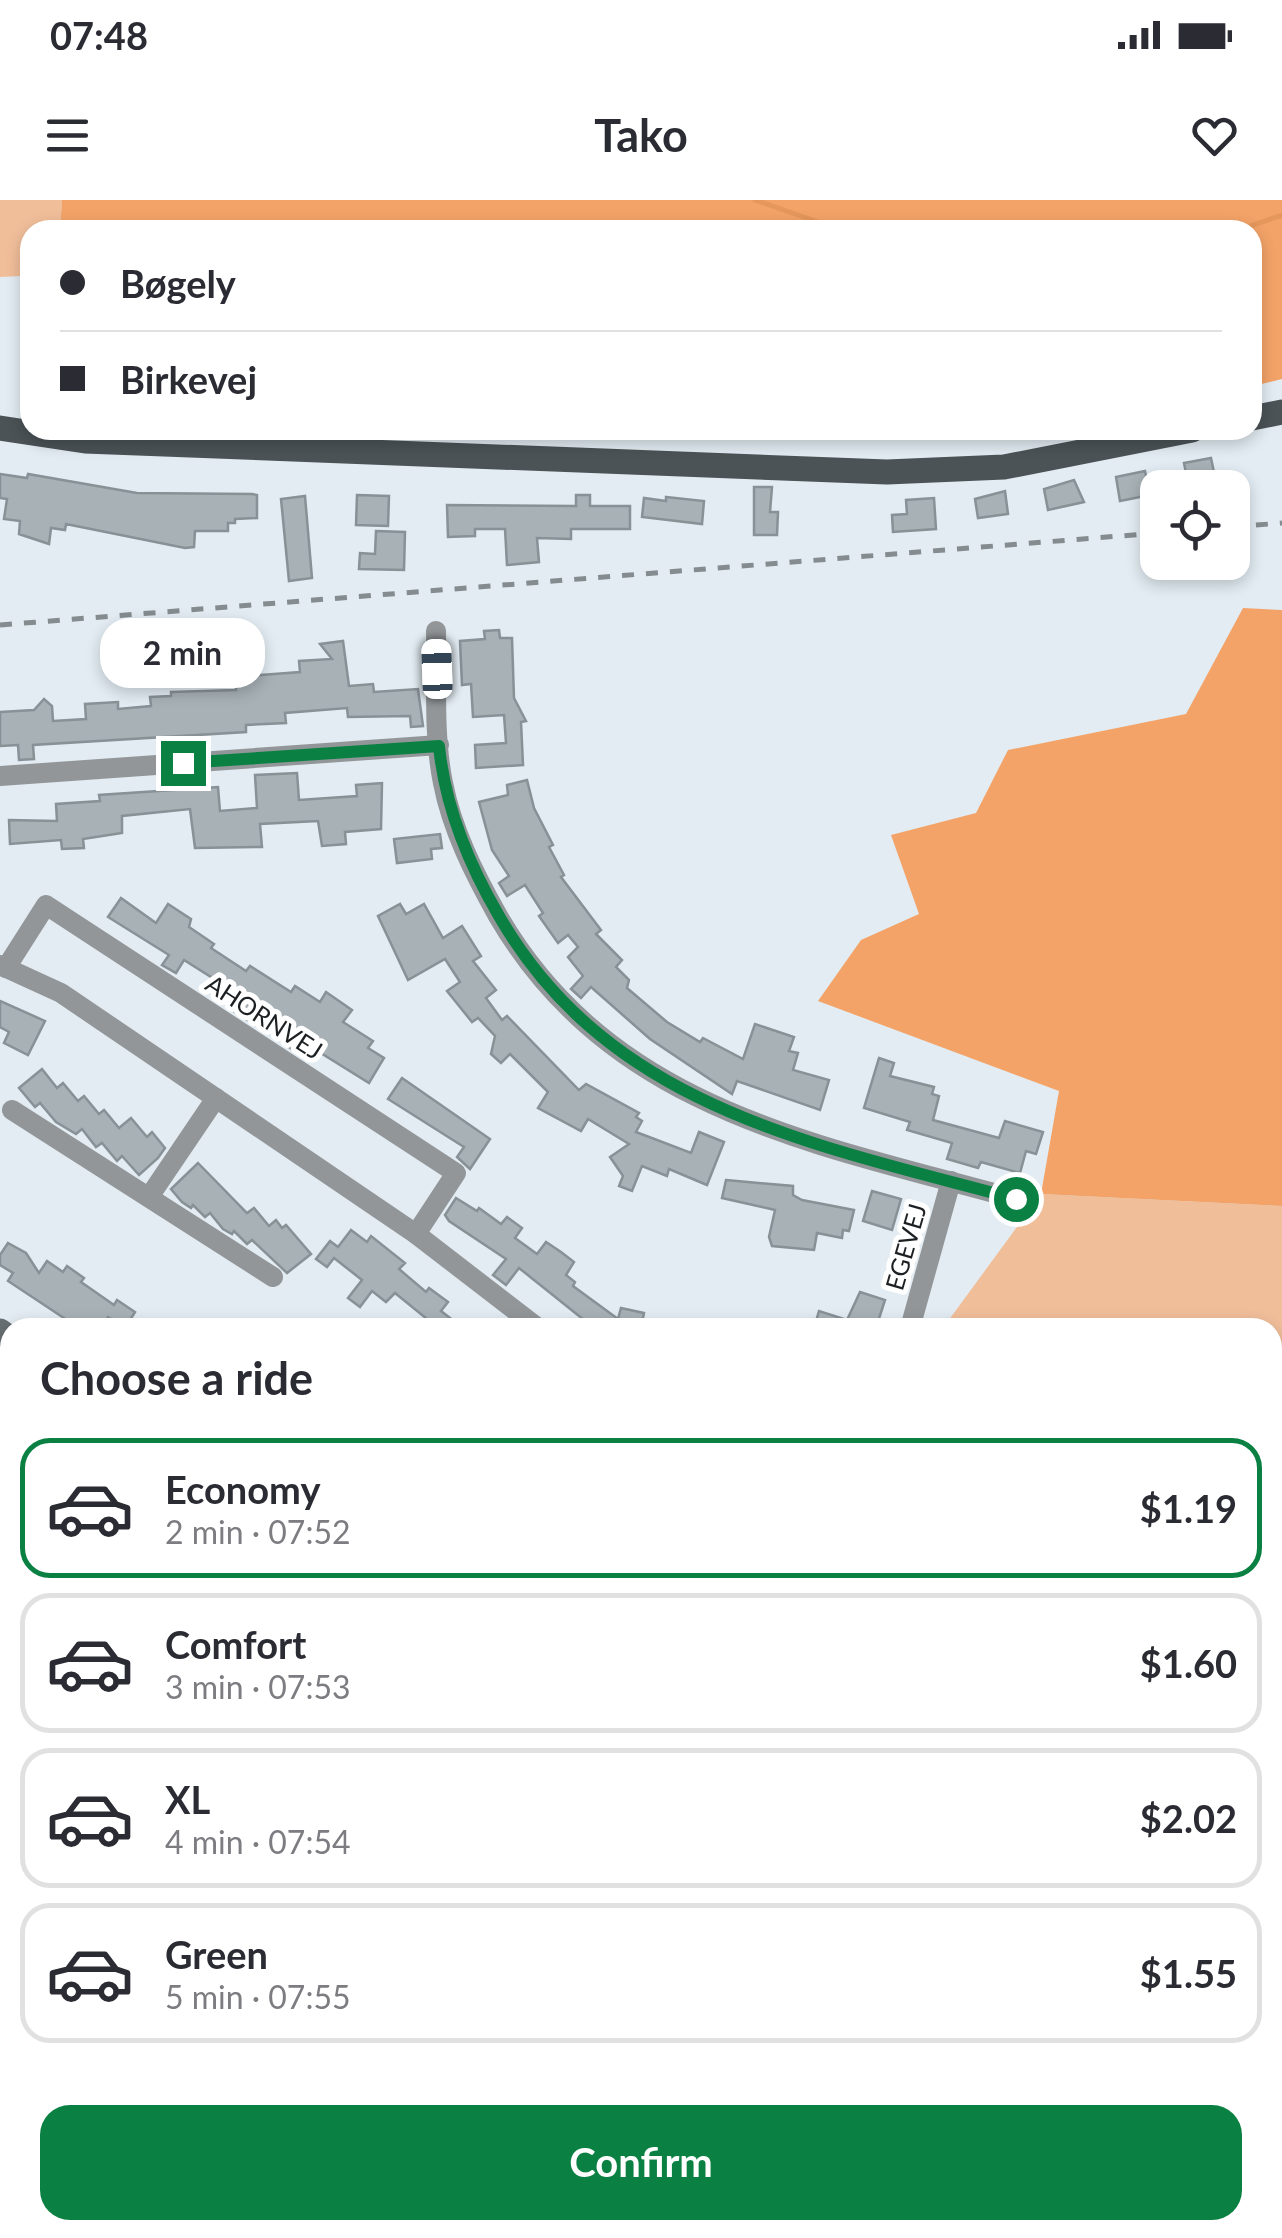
<!DOCTYPE html>
<meta charset="utf-8">
<style>
:root{--surface:#fff;--page:#f7f7f7;--text:#2b2b33;--muted:#7c7c81;--line:#e1e1e2;--accent:#0b8043}
body{margin:0;font-family:Lato,sans-serif;background:var(--page);color:var(--text);height:100vh;display:flex;flex-direction:column;font-size:38px;white-space:nowrap}
*{box-sizing:border-box;margin:0}
p{font-size:32px;color:var(--muted)}
.icon{flex:none;width:55px;height:55px;fill:none;stroke:currentColor;stroke-width:2;stroke-linecap:round;stroke-linejoin:round}
.map{position:relative;flex:1;overflow:hidden}
.details{position:absolute;left:0px;top:1118px;width:1282px;height:922px;display:flex;flex-direction:column;background:var(--surface);border-radius:30px 30px 0 0;box-shadow:0 5px 15px #0003}
.details>*{flex:none}
.hud{position:absolute;left:20px;top:20px;width:1242px;height:220px;border-radius:30px;box-shadow:0 5px 15px #0003;display:grid;align-content:center;height:220px;padding:0 40px;background:var(--surface)}
.fabs{position:absolute;left:1140px;top:270px;display:grid;gap:20px}
.fabs a{display:grid;place-items:center;width:110px;height:110px;border-radius:20px;background:var(--surface);box-shadow:0 5px 15px #0003;font-size:50px}
.end{position:absolute;width:45px;height:45px;margin:-22px;border:12px solid #0b8043;background:#fff;box-shadow:0 0 0 5px #fff}
.from{border-radius:50%}
.bubble{position:absolute;height:70px;border-radius:30px;background:var(--surface);box-shadow:0 5px 15px #0003;font-size:32px;font-weight:700;line-height:70px;text-align:center}
.car{position:absolute;width:30px;height:60px;margin:-30px -15px;border-radius:12px;box-shadow:0 0 8px 2px #0007;background:linear-gradient(#fff 24%,#345 0 40%,#fff 0 76%,#345 0 86%,#fff 0)}
.hud b{display:flex;align-items:center;gap:35px;height:95px;font-size:38px}
.hud b+b{border-top:2px solid var(--line)}
.hud i{width:25px;height:25px;background:var(--text)}
ul{padding:0;list-style:none}
li{display:flex;align-items:center;gap:30px;height:140px;margin:0 20px 15px;padding:0 20px;border:5px solid var(--line);border-radius:30px}
li div{flex:1}
li b{display:block;font-size:38px}
li em{font-style:normal;font-weight:700}
li.on{border-color:var(--accent)}
li>.icon{width:90px;height:90px;stroke-width:1.5}
h2{padding:0 40px;font-size:45px;line-height:120px}
.action{display:flex;gap:20px;margin-top:auto;padding:20px 40px}
.action a{flex:1;height:115px;border-radius:30px;background:var(--accent);color:#fff;font-size:40px;font-weight:700;line-height:115px;text-align:center}
.status{display:flex;justify-content:space-between;align-items:center;height:70px;padding:0 50px;background:var(--surface);direction:ltr}
.status svg{height:28px;fill:currentColor}
header{display:flex;justify-content:space-between;align-items:center;height:130px;padding:0 40px;background:var(--surface);font-size:45px;font-weight:700}
.map>svg:first-child{display:block}
.green{fill:#f1be9a}
.forest{fill:#f3a368}
.lines{fill:none;stroke-linecap:round;stroke-linejoin:round}
.stream{stroke:#e5975c;stroke-width:5}
.building{fill:#a7b1b6;stroke:#879196;stroke-width:2.5}
.street{stroke:#929699;stroke-width:20}
.secondary{stroke:#686f72;stroke-width:25}
.primary{stroke:#4b5357;stroke-width:25}
.rail{stroke:#858c90;stroke-width:5;stroke-dasharray:12 12;stroke-linecap:butt}
.route{stroke:#0b8043;stroke-width:12}
.labels{text-anchor:middle;stroke-width:10;stroke-linejoin:round;paint-order:stroke}
.street-label{font-size:25px;fill:#1d2022;stroke:#fff}
</style>
<div class="status"><b>07:48</b><svg viewBox="0 0 49 12"><path d="M0 12V9h3v3zM5 12V6h3v6zM10 12V3h3v9zM15 12V0h3v12zM26 1h20v11H26zM47 4h2v5h-2z"/></svg></div>
<header><svg class="icon" aria-label="menu" viewBox="0 0 24 24"><path d="M4 6h16M4 12h16M4 18h16"/></svg>Tako<svg class="icon" aria-label="heart" viewBox="0 0 24 24"><path d="M12 20l-8-8c-3-5 5-10 8-4 3-6 11-1 8 4z"/></svg></header>
<div class="map">
<svg width="1282" height="2038" viewBox="0 0 1282 2038">
<rect width="100%" height="100%" fill="#e2ecf2"/>
<g class="green">
<path d="M0 0H62L60 30H30V71L22 76 0 77Z"/>
<path d="M566 230H836L823 238Z"/>
<path d="M1041 994 1282 1006V1767L1272 1762V1128H943Z"/>
</g>
<g class="forest">
<path d="M62 0H1282V179L1253 186 1252 30H60Z"/>
<path d="M1243 408 1282 410V1006L1041 994 1059 891 818 801 861 740 919 714 891 635 976 613 1008 550 1186 514Z"/>
</g>
<g class="lines">
<g class="stream">
<path d="M755 0 841 30"/>
<path d="M1239 30 1282 15"/>
<path d="M1272 1155 1282 1150"/>
</g>
</g>
<g class="building">
<path d="M1211 258 1216 282 1189 288 1184 263Z"/>
<path d="M1145 271 1150 295 1120 301 1116 277Z"/>
<path d="M0 274 27 278 28 274 137 293 252 294 257 295V318L235 319V323H228V331H195L194 347 185 348 66 324 65 330 51 328 49 344 19 334 20 321 4 319 7 299 0 298Z"/>
<path d="M1074 280 1084 302 1048 310 1044 289Z"/>
<path d="M754 287H772L770 312H778L777 335H754Z"/>
<path d="M1005 291 1008 314 978 318 975 299Z"/>
<path d="M357 295 389 296 388 326 356 325Z"/>
<path d="M576 295H590V306H630V329H571V339L537 338 539 362 507 365 505 329H475V336L448 337 447 305 576 306Z"/>
<path d="M305 296 312 378 289 381 281 299Z"/>
<path d="M666 297 704 301 702 324 642 317 644 298 666 301Z"/>
<path d="M934 298 936 329 893 332 892 315 907 314 906 300Z"/>
<path d="M376 331 405 332 404 370 359 369 360 353 375 354Z"/>
<path d="M499 430 500 438H512L514 498 526 521 521 522 523 565 476 568 475 545 506 543 504 515 473 517 471 484 462 485 460 441 485 439 484 431Z"/>
<path d="M343 441 349 486 373 484 374 492 418 489 423 526 411 527 410 516 348 517 347 508 285 513 286 523 246 525V532L33 545 34 559 19 560 18 545 0 546V512L34 510 44 499 52 506 53 521 86 519 85 504 118 502V509L151 506 150 497 171 496V492L236 490 235 477 300 472 299 461 332 459 320 444Z"/>
<path d="M297 573 299 600 357 596 356 585 382 583 381 629 345 632 346 644 322 646 318 621 260 624 262 647 195 648 190 609 122 616V633L83 639 84 648 62 649 61 640 10 644 9 620 57 621 56 604 100 601 99 595 218 587 220 611 257 608 255 575Z"/>
<path d="M527 580 534 608 553 645 549 647 564 675 561 677 601 730 596 734 622 760 616 767 629 780 627 788 667 822 700 842 703 838 743 859 755 824 794 837 789 851 798 853 793 870 829 880 820 910 737 881 732 894 650 839 591 787 581 798 571 789 583 776 568 757 578 747 568 735 558 743 539 716 543 713 525 685 507 696 499 683 509 676 492 650 479 602 508 595 507 585Z"/>
<path d="M440 634 442 648 431 649 432 659 397 663 394 639Z"/>
<path d="M121 698 156 723 168 704 191 719 189 727 214 744 211 748 246 771 250 766 291 792 295 786 320 802 326 792 352 810 343 822 373 841 368 848 384 858 369 883 303 842 296 852 283 843 289 833 261 815 255 825 235 812 244 798 184 760 176 773 162 765 169 755 108 717Z"/>
<path d="M400 704 406 714 424 704 443 738 462 726 481 756 473 761 496 790 486 798 502 820 507 816 579 890 586 884 639 913 636 917 642 921 636 932 691 953 699 932 724 942 707 985 669 969 667 976 642 966 632 991 619 986 623 976 610 957 629 944 588 919 581 931 538 908 548 892 510 854 501 863 491 854 495 836 478 818 472 822 447 791 460 782 445 759 408 780 378 716Z"/>
<path d="M0 801 45 821 28 855 4 843 9 832 0 827Z"/>
<path d="M879 858 894 863 890 876 934 887 932 894 939 896 933 920 999 938 1005 921 1043 932 1036 954 1026 951 1020 973 981 962 978 968 947 959 952 943 907 930 910 922 864 908Z"/>
<path d="M42 869 57 888 63 883 78 901 84 896 99 914 104 910 119 928 131 918 147 937 152 932 165 948 158 958 139 975 122 956 117 961 102 943 96 947 82 929 76 934 56 922 40 903 35 907 19 888Z"/>
<path d="M402 878 490 939 470 969 457 957 464 947 388 899Z"/>
<path d="M198 963 247 1013 254 1008 269 1026 276 1020 282 1028 286 1025 311 1054 287 1073 252 1040 247 1044 234 1031 232 1034 223 1029 210 1013 205 1017 193 1005 191 1008 182 1002 171 989Z"/>
<path d="M726 980 793 986V995L802 1000 854 1010 849 1031 843 1030 842 1038 817 1033 814 1050 772 1046 769 1037 775 1010 722 998Z"/>
<path d="M872 991 901 999 892 1030 863 1021Z"/>
<path d="M456 998 477 1011 479 1008 501 1024 507 1017 522 1028 515 1038 537 1054 546 1042 561 1052 574 1062 566 1075 575 1082 573 1086 618 1119 621 1108 644 1113 641 1128H594L519 1068 506 1085 493 1075 506 1059 449 1021 445 1015Z"/>
<path d="M351 1030 367 1042 371 1036 405 1063 399 1069 426 1092 429 1088 448 1102 441 1111 463 1128H421L427 1119 395 1093 386 1102 372 1091 360 1107 348 1098 362 1080 334 1058 327 1067 316 1059 330 1041 338 1047Z"/>
<path d="M8 1043 26 1053 39 1073 47 1061 63 1072 67 1066 84 1078 81 1082 114 1105 117 1100 135 1112 125 1128 108 1117 102 1128H79L8 1081 13 1073 0 1065V1055Z"/>
<path d="M860 1092 885 1100 876 1128H814L819 1111 847 1120Z"/>
</g>
<g class="lines">
<g class="street">
<path d="M436 431C437 480 433 534 443 583 452 630 475 675 498 716 611 910 816 944 1016 999"/>
<path d="M0 576 439 545"/>
<path d="M0 765 61 793 416 1034 538 1128"/>
<path d="M6 768 46 705 456 973 416 1034"/>
<path d="M12 910 273 1077"/>
<path d="M149 997 216 898"/>
<path d="M910 1128 951 981"/>
<path d="M0 1298 10 1305"/>
<path d="M0 1922 10 1917"/>
<path d="M447 2030 452 2038"/>
<path d="M1199 2030 1206 2038"/>
<path d="M608 2037 618 2030"/>
<path d="M298 2038 312 2030"/>
</g>
<g class="secondary">
<path d="M0 1131 10 1138"/>
<path d="M0 1645 10 1641"/>
<path d="M973 2030 978 2038"/>
</g>
<g class="primary">
<path d="M1252 218 1282 212"/>
<path d="M0 228 85 241 887 272 1004 267 1192 230"/>
</g>
<g class="rail">
<path d="M1232 327 1282 323"/>
<path d="M0 425 1158 333"/>
</g>
</g>
<g class="lines">
<path class="route" d="M183 563 439 546C445 607 468 663 499 716 610 909 817 945 1016 999"/>
</g>
<g class="labels">
<g class="street-label">
<text transform="translate(264 817) rotate(33)" y="9">AHORNVEJ</text>
<text transform="translate(906 1047) rotate(-74)" y="9">EGEVEJ</text>
</g>
</g>
</svg>
<div class="fabs">
<a><svg class="icon" aria-label="locate" viewBox="0 0 24 24"><circle cx="12" cy="12" r="6"/><path d="M12 2v4M12 18v4M2 12h4M18 12h4"/></svg></a>
</div>
<i class="end from" style="left:1016px;top:999px"></i>
<i class="end" style="left:183px;top:563px"></i>
<div class="bubble" style="left:100px;top:418px;width:165px">2 min</div>
<i class="car" style="left:437px;top:469px;rotate:358deg"></i>
<div class="hud">
<b><i class="from"></i>Bøgely</b>
<b><i></i>Birkevej</b>
</div>
<section class="details">
<h2>Choose a ride</h2>
<ul>
<li class="on"><svg class="icon" aria-label="car" viewBox="0 0 24 24"><path d="M5 17H2v-5l4-1 3-4h7l3 4 3 1v5h-3M9 17h6M6 11h13"/><circle cx="7" cy="17" r="2"/><circle cx="17" cy="17" r="2"/></svg><div><b>Economy</b><p>2 min · 07:52</p></div><em>$1.19</em></li>
<li><svg class="icon" aria-label="car" viewBox="0 0 24 24"><path d="M5 17H2v-5l4-1 3-4h7l3 4 3 1v5h-3M9 17h6M6 11h13"/><circle cx="7" cy="17" r="2"/><circle cx="17" cy="17" r="2"/></svg><div><b>Comfort</b><p>3 min · 07:53</p></div><em>$1.60</em></li>
<li><svg class="icon" aria-label="car" viewBox="0 0 24 24"><path d="M5 17H2v-5l4-1 3-4h7l3 4 3 1v5h-3M9 17h6M6 11h13"/><circle cx="7" cy="17" r="2"/><circle cx="17" cy="17" r="2"/></svg><div><b>XL</b><p>4 min · 07:54</p></div><em>$2.02</em></li>
<li><svg class="icon" aria-label="car" viewBox="0 0 24 24"><path d="M5 17H2v-5l4-1 3-4h7l3 4 3 1v5h-3M9 17h6M6 11h13"/><circle cx="7" cy="17" r="2"/><circle cx="17" cy="17" r="2"/></svg><div><b>Green</b><p>5 min · 07:55</p></div><em>$1.55</em></li>
</ul>
<div class="action"><a>Confirm</a></div>
</section>
</div>
